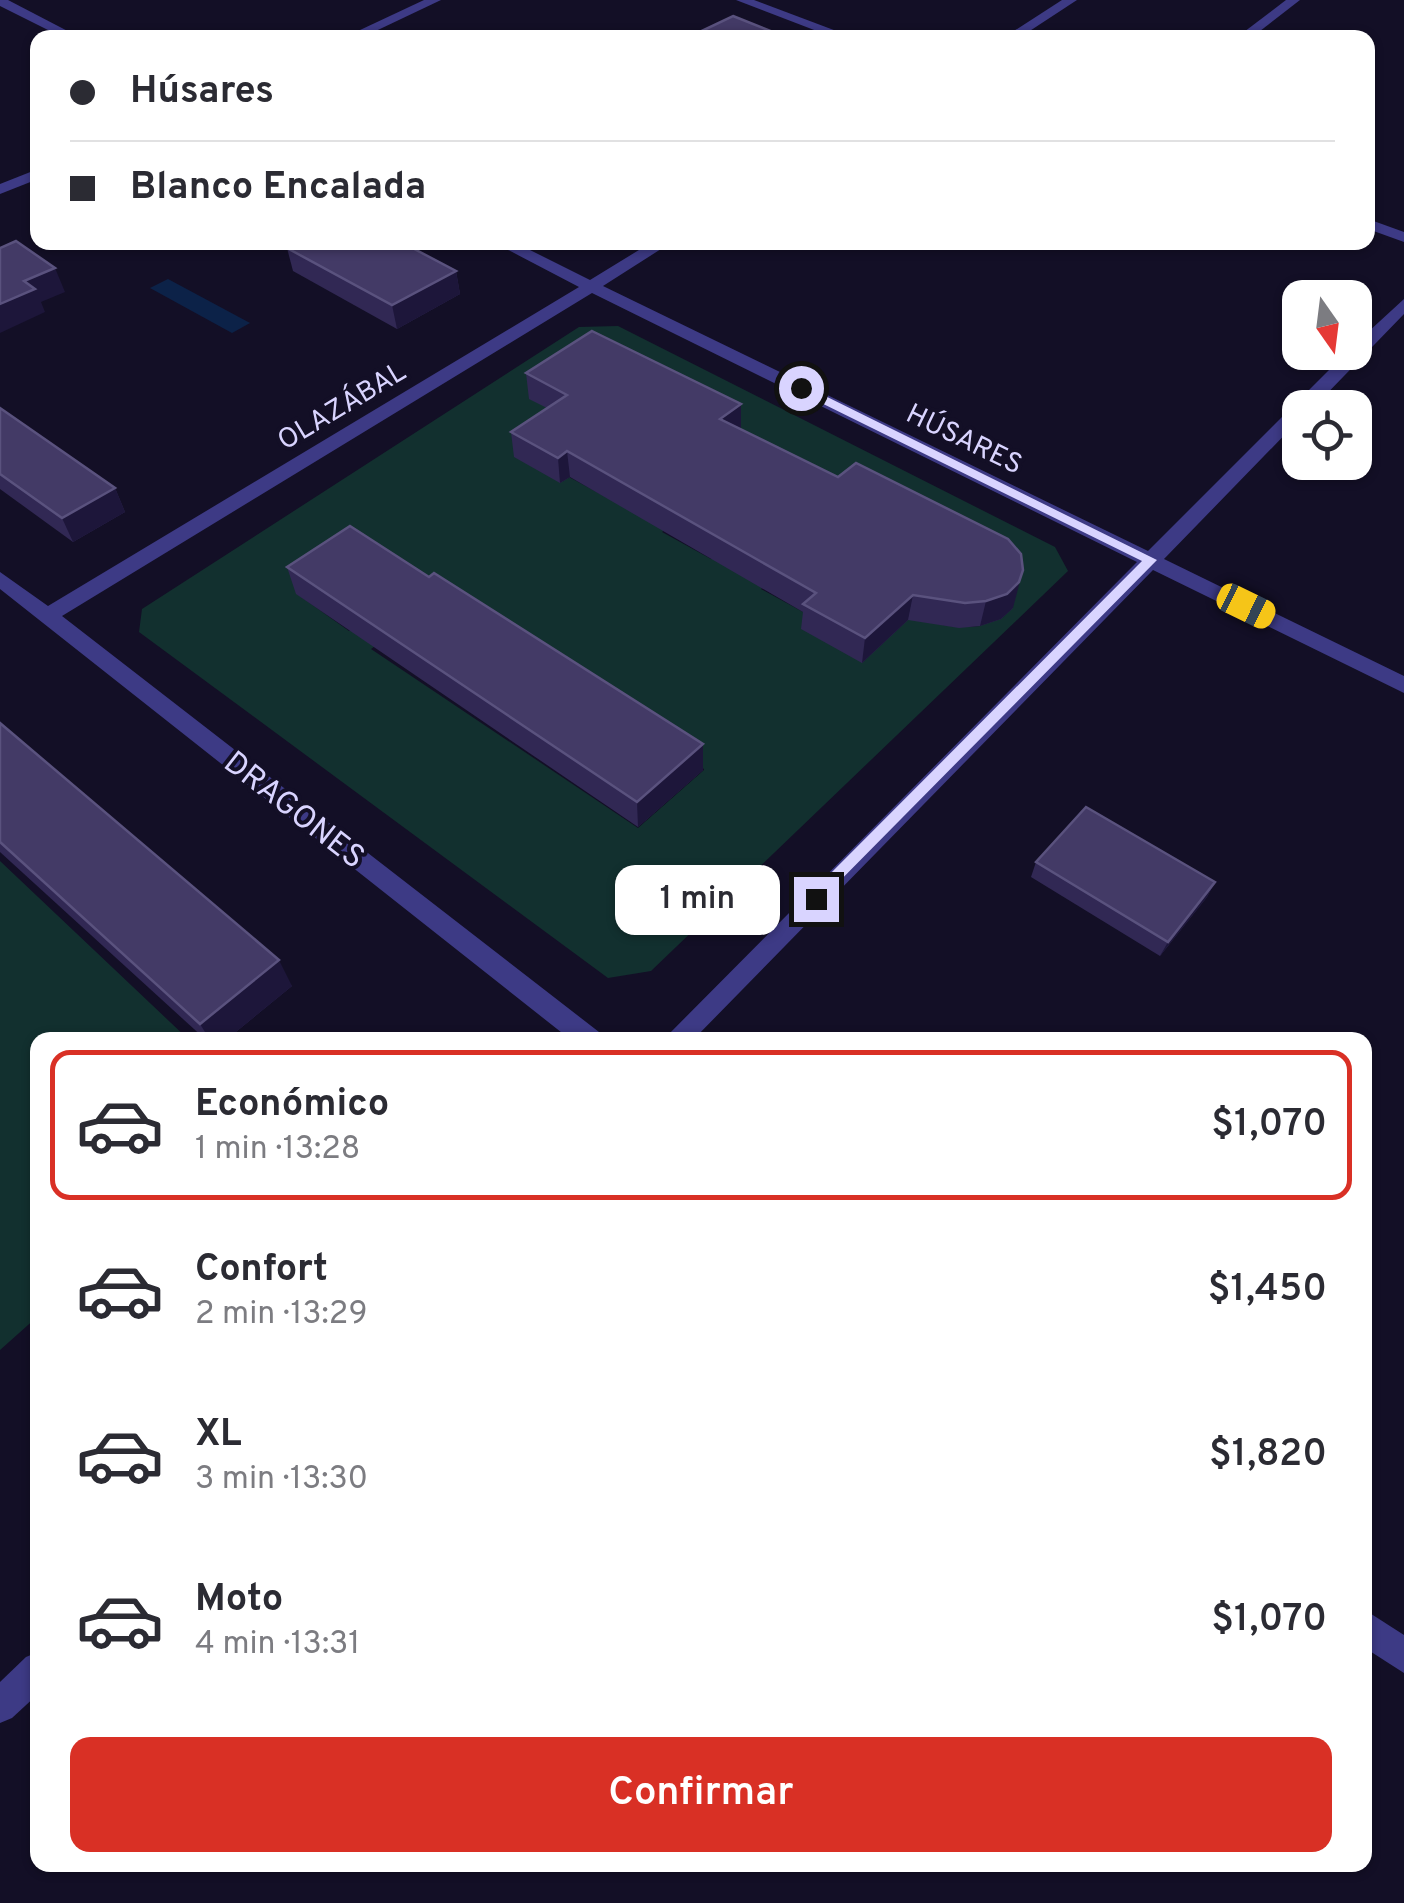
<!DOCTYPE html>
<html lang="es">
<meta charset="utf-8">
<style>
:root{--surface:#fff;--page:#f7f7f7;--text:#2b2b33;--muted:#7c7c81;--line:#e1e1e2;--accent:#d93025}
body{margin:0;font-family:Overpass,sans-serif;background:var(--page);color:var(--text);height:100vh;display:flex;flex-direction:column;font-size:38px;white-space:nowrap}
*{box-sizing:border-box;margin:0}
p{font-size:32px;color:var(--muted)}
.icon{flex:none;width:55px;height:55px;fill:none;stroke:currentColor;stroke-width:2;stroke-linecap:round;stroke-linejoin:round}
.map{position:relative;flex:1;overflow:hidden}
.sheet{position:absolute;left:30px;top:1032px;width:1342px;height:840px;display:flex;flex-direction:column;background:var(--surface);border-radius:20px;box-shadow:0 2px 8px #0004}
.sheet>*{flex:none}
.top-card{position:absolute;left:30px;top:30px;width:1345px;height:220px;border-radius:20px;box-shadow:0 2px 8px #0004;display:grid;align-content:center;height:220px;padding:0 40px;background:var(--surface)}
.needle{width:65px;rotate:166deg}
.fabs{position:absolute;left:1282px;top:280px;display:grid;gap:20px}
.fabs a{display:grid;place-items:center;width:90px;height:90px;border-radius:20px;background:var(--surface);box-shadow:0 2px 8px #0004;font-size:50px}
.end{position:absolute;width:45px;height:45px;margin:-22px;border:12px solid #d9d4ff;background:#111;box-shadow:0 0 0 5px #111}
.from{border-radius:50%}
.bubble{position:absolute;height:70px;border-radius:20px;background:var(--surface);box-shadow:0 2px 8px #0004;font-size:32px;font-weight:600;line-height:70px;text-align:center}
.car{position:absolute;width:30px;height:60px;margin:-30px -15px;border-radius:12px;box-shadow:0 0 8px 2px #0007;background:linear-gradient(#f5c518 24%,#345 0 40%,#f5c518 0 76%,#345 0 86%,#f5c518 0)}
.top-card b{display:flex;align-items:center;gap:35px;height:95px;font-size:38px}
.top-card b+b{border-top:2px solid var(--line)}
.top-card i{width:25px;height:25px;background:var(--text)}
ul{padding:18px 0 0;list-style:none}
li{display:flex;align-items:center;gap:30px;height:150px;margin:0 20px 15px;padding:0 20px;border:5px solid transparent;border-radius:20px}
li div{flex:1}
li b{display:block;font-size:38px}
li em{font-style:normal;font-weight:600}
li.selected{border-color:var(--accent)}
li>.icon{width:90px;height:90px;stroke-width:1.5}
.primary-button{display:flex;gap:20px;margin-top:auto;padding:20px 40px}
.primary-button a{flex:1;height:115px;border-radius:20px;background:var(--accent);color:#fff;font-size:40px;font-weight:600;line-height:115px;text-align:center}
.map>svg:first-child{display:block}
.green{fill:#12302f;fill-rule:evenodd}
.water{fill:#0c2248}
.lines{fill:none;stroke-linecap:round;stroke-linejoin:round}
.minor{fill:#3d3a85;fill-rule:evenodd}
.wall{fill:#312854}
.shaded-wall{fill:#1d163a}
.building{fill:#433a66;stroke:#5a527e;stroke-width:2.5}
.route{fill:#d9d4ff}
.labels{text-anchor:middle;stroke-width:8;stroke-linejoin:round;paint-order:stroke}
.far-street-label{font-size:28px;fill:#d9d4ff;stroke:#130f26}
.street-label{font-size:32px;fill:#d9d4ff;stroke:#130f26}
</style>
<div class="map">
<svg width="1404" height="1903" viewBox="0 0 1404 1903">
<rect width="100%" height="100%" fill="#130f26"/>
<g class="green">
<path d="M618 326 1055 547 1068 571 651 971 608 978 139 632 142 609 579 327ZM627 452 980 626C935 631 915 616 877 595L814 618 761 589 770 581 719 553 711 559 662 532 672 524 613 501 569 477ZM410 588 349 631 297 594ZM440 599 704 769V770L638 828 371 649Z"/>
<path d="M0 861 189 1040H38L37 1317 0 1350Z"/>
</g>
<path class="water" d="M168 279 250 323 232 333 150 288Z"/>
<g class="lines">
<g class="minor">
<path d="M0 0H8L81 38H64L0 6Z"/>
<path d="M424 0H441L361 38H343Z"/>
<path d="M736 0H754L855 38H835Z"/>
<path d="M1062 0H1077L1019 38H1003Z"/>
<path d="M1286 0H1300L1251 38H1236Z"/>
<path d="M38 169V179L0 194V184Z"/>
<path d="M1368 219 1404 232V242L1368 229Z"/>
<path d="M493 242H514L590 280 652 242H672L603 286 1148 551 1347 352H1355V344L1404 299V314L1313 408H1300V419L1164 559 1404 676V693L1153 570 693 1040H663L1137 562 592 293 62 616 599 1032 603 1040H571L0 589V572L48 606 579 287Z"/>
<path d="M1365 1610 1404 1635V1673L1365 1648Z"/>
<path d="M38 1652V1694L12 1718 0 1723V1682L26 1657Z"/>
</g>
</g>
<g class="wall">
<path d="M287 248 456 271 460 294 397 329 293 271Z"/>
<path d="M526 373 741 404V429L1013 608 1001 619 980 626 959 628 908 620 862 663 801 629 803 612 570 477 560 483 514 457 511 432 547 408 529 399Z"/>
<path d="M0 408 115 488 125 512 73 542 0 489Z"/>
<path d="M287 567 703 770 638 827 296 594Z"/>
<path d="M0 723 292 986 226 1040H206L0 852Z"/>
<path d="M1036 862 1215 882 1207 897 1160 956 1031 877Z"/>
</g>
<g class="shaded-wall">
<path d="M55 268 65 292 41 302 45 312 0 333V304L24 281Z"/>
<path d="M456 271 460 294 397 329 392 305Z"/>
<path d="M741 404V430L720 419Z"/>
<path d="M567 451 570 477 560 483 558 458Z"/>
<path d="M115 488 125 512 73 542 62 518Z"/>
<path d="M1023 570 1013 608 1001 619 980 626 986 601Z"/>
<path d="M913 595 908 620 862 663 865 638Z"/>
<path d="M703 744V770L638 827 637 802Z"/>
<path d="M1215 882 1207 897 1160 956 1168 942Z"/>
<path d="M279 960 292 986 226 1040H210L200 1024Z"/>
</g>
<g class="building">
<path d="M733 16 788 38H687Z"/>
<path d="M16 241 55 268 24 281 35 289 0 304V248Z"/>
<path d="M297 242H401L456 271 392 305 287 248Z"/>
<path d="M592 331 741 404 720 419 838 477 856 463 1008 539 1021 554 1023 570 1019 582 1007 594 986 601 965 603 913 595 865 638 803 604 816 593 567 451 558 458 511 432 567 395 526 373Z"/>
<path d="M0 408 115 488 62 518 0 474Z"/>
<path d="M350 526 429 577 434 573 703 744 637 802 287 567Z"/>
<path d="M0 723 279 960 200 1024 0 842Z"/>
<path d="M1086 807 1215 882 1168 942 1036 862Z"/>
</g>
<path class="route" d="M797 386H805L1157 560 816 905 810 903V894L1142 561 797 391Z"/>
<g class="labels">
<g class="far-street-label">
<text transform="translate(341 405) rotate(-31)" y="10">OLAZÁBAL</text>
<text transform="translate(965 438) rotate(26)" y="10">HÚSARES</text>
</g>
<g class="street-label">
<text transform="translate(295 809) rotate(38)" y="11">DRAGONES</text>
</g>
</g>
</svg>
<div class="fabs">
<a><svg class="needle" viewBox="-14 -14 28 28"><path d="M0-13l5 13h-10z" fill="#e53935"/><path d="M0 13l5-13h-10z" fill="#7c7c81"/></svg></a>
<a><svg class="icon" aria-label="locate" viewBox="0 0 24 24"><circle cx="12" cy="12" r="6"/><path d="M12 2v4M12 18v4M2 12h4M18 12h4"/></svg></a>
</div>
<i class="end from" style="left:801px;top:388px"></i>
<i class="end" style="left:816px;top:899px"></i>
<div class="bubble" style="left:615px;top:865px;width:165px">1 min</div>
<i class="car" style="left:1246px;top:606px;rotate:116deg"></i>
<div class="top-card">
<b><i class="from"></i>Húsares</b>
<b><i></i>Blanco Encalada</b>
</div>
<section class="sheet">
<ul>
<li class="selected"><svg class="icon" aria-label="car" viewBox="0 0 24 24"><path d="M5 17H2v-5l4-1 3-4h7l3 4 3 1v5h-3M9 17h6M6 11h13"/><circle cx="7" cy="17" r="2"/><circle cx="17" cy="17" r="2"/></svg><div><b>Económico</b><p>1 min · 13:28</p></div><em>$1,070</em></li>
<li><svg class="icon" aria-label="car" viewBox="0 0 24 24"><path d="M5 17H2v-5l4-1 3-4h7l3 4 3 1v5h-3M9 17h6M6 11h13"/><circle cx="7" cy="17" r="2"/><circle cx="17" cy="17" r="2"/></svg><div><b>Confort</b><p>2 min · 13:29</p></div><em>$1,450</em></li>
<li><svg class="icon" aria-label="car" viewBox="0 0 24 24"><path d="M5 17H2v-5l4-1 3-4h7l3 4 3 1v5h-3M9 17h6M6 11h13"/><circle cx="7" cy="17" r="2"/><circle cx="17" cy="17" r="2"/></svg><div><b>XL</b><p>3 min · 13:30</p></div><em>$1,820</em></li>
<li><svg class="icon" aria-label="car" viewBox="0 0 24 24"><path d="M5 17H2v-5l4-1 3-4h7l3 4 3 1v5h-3M9 17h6M6 11h13"/><circle cx="7" cy="17" r="2"/><circle cx="17" cy="17" r="2"/></svg><div><b>Moto</b><p>4 min · 13:31</p></div><em>$1,070</em></li>
</ul>
<div class="primary-button"><a>Confirmar</a></div>
</section>
</div>
